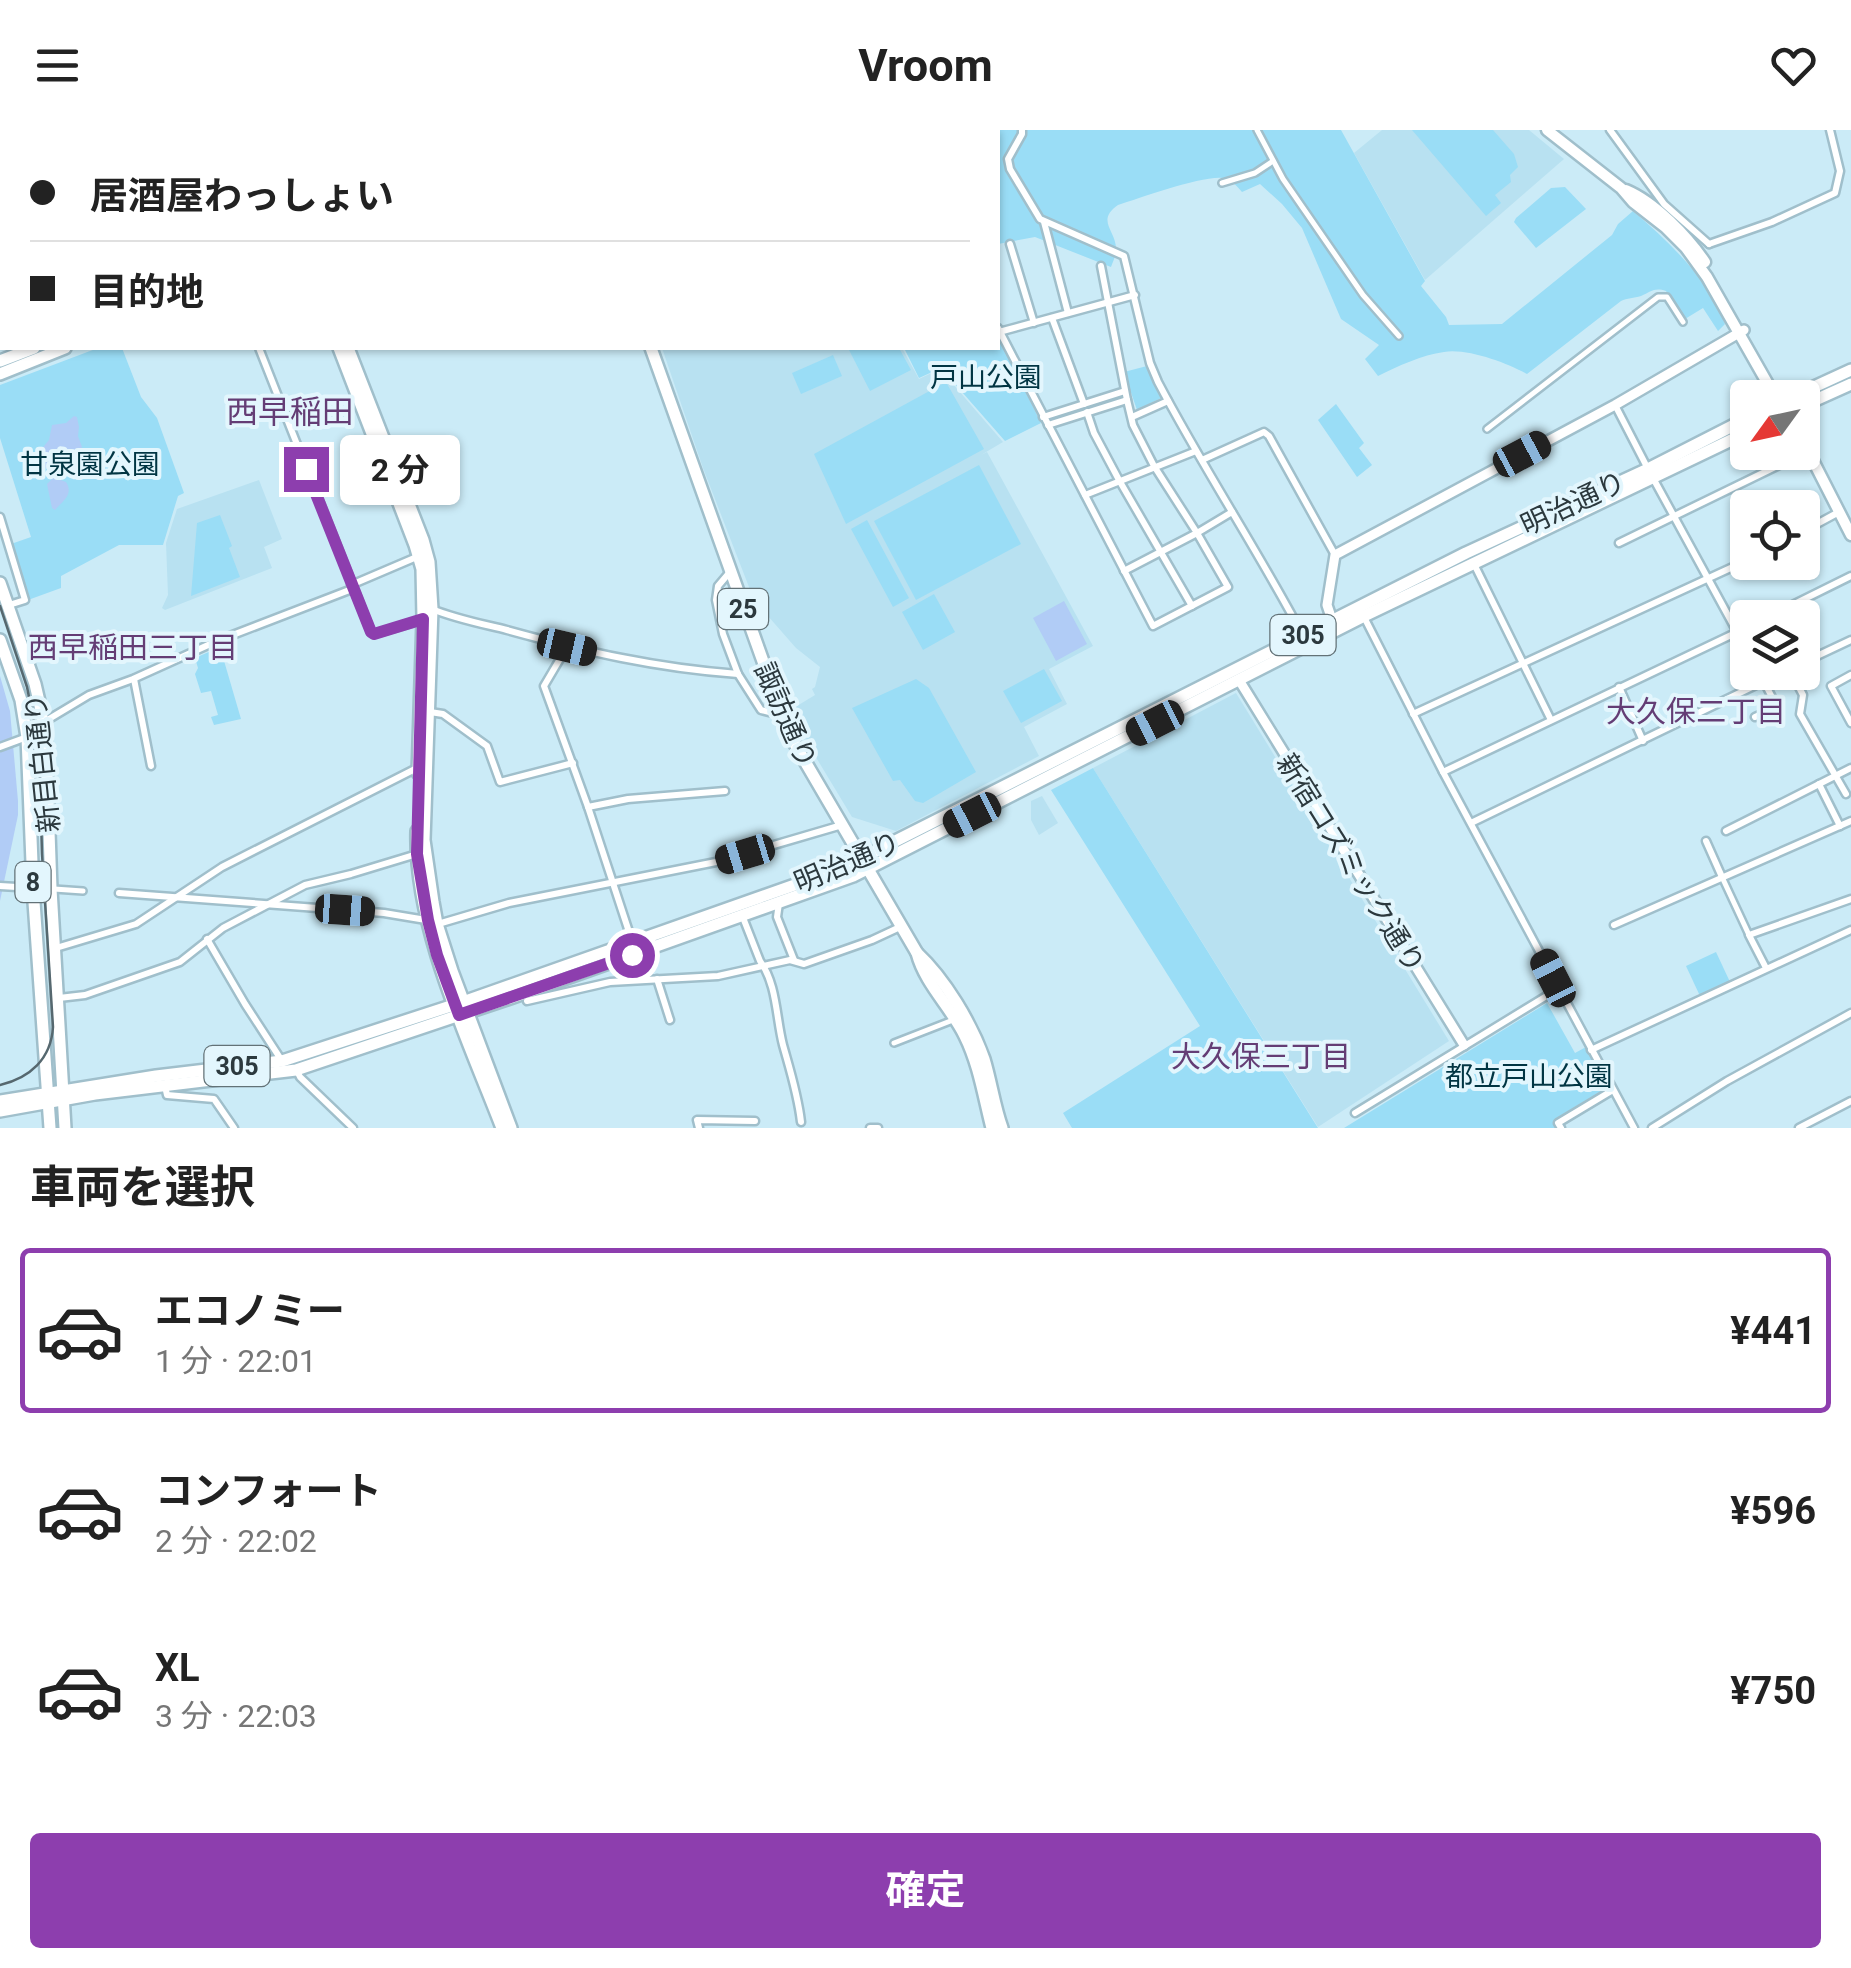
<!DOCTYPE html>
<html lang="ja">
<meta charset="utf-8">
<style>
:root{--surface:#fff;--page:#f2f2f2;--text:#222;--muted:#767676;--line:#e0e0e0;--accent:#8d3eae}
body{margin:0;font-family:Roboto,"Noto Sans JP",sans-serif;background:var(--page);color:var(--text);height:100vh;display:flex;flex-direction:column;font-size:38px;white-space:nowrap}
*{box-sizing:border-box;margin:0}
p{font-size:32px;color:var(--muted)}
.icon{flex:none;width:55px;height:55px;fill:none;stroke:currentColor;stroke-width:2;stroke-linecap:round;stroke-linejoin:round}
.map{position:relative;height:998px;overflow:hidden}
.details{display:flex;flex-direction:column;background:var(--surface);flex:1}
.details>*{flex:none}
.hud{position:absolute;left:0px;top:0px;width:1000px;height:220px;box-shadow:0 2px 8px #0004;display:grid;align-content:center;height:220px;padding:0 30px;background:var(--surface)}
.needle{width:65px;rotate:237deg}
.tools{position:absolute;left:1730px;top:250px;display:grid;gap:20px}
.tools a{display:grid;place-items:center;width:90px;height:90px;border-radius:10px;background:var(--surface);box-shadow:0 2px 8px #0004;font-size:50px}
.end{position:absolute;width:45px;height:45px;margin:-22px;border:12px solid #8d3eae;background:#fff;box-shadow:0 0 0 5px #fff}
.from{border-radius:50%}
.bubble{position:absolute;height:70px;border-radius:10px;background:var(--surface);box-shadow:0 2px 8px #0004;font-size:32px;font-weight:700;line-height:70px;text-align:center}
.car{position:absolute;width:30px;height:60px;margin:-30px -15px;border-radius:12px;box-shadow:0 0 8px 2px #0007;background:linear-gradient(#222 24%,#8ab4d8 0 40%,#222 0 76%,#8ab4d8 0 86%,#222 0)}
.hud b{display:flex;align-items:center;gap:35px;height:95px;font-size:38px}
.hud b+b{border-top:2px solid var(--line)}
.hud i{width:25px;height:25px;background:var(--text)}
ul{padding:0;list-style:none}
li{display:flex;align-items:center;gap:30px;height:165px;margin:0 20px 15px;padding:0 10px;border:5px solid transparent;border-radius:10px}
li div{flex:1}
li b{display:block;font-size:38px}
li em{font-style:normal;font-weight:700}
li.current{border-color:var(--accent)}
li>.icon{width:90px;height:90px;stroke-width:1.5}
h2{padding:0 30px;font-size:45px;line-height:120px}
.button{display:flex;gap:20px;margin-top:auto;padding:20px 30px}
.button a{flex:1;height:115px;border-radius:10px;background:var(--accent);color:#fff;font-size:40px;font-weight:700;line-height:115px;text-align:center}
header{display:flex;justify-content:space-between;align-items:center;height:130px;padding:0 30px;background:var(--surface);font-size:45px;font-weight:700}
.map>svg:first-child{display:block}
.built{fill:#b8e1f1}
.green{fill:#9addf6}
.water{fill:#b1ccf6}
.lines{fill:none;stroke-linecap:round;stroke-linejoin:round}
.pedestrian-casing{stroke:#a0bfcb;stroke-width:10}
.minor-casing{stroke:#a0bfcb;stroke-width:11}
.tertiary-casing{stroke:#a0bfcb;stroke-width:14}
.secondary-casing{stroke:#a0bfcb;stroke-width:15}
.primary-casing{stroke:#a0bfcb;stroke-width:16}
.pedestrian{stroke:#fff;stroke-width:5}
.minor{stroke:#fff;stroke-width:6}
.tertiary{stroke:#fff;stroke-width:9}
.secondary{stroke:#fff;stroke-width:10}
.primary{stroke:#fff;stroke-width:11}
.tram{stroke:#56686f;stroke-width:2.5}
.route{stroke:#8d3eae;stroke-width:12}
.labels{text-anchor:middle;stroke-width:8;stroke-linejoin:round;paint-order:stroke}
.shield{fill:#e3f6fd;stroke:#637277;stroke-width:2.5}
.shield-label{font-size:25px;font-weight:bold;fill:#2c393e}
.park-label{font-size:28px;fill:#013543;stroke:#e3f6fd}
.street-label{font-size:28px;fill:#2c393e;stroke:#e3f6fd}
.neighbourhood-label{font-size:30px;fill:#643d75;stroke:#e3f6fd}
.quarter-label{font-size:32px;fill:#643d75;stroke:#e3f6fd}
</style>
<header><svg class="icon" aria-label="menu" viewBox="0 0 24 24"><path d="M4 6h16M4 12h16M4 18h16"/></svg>Vroom<svg class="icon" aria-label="heart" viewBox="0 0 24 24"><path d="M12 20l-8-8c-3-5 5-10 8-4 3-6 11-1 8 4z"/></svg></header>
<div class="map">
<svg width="1851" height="998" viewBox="0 0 1851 998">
<rect width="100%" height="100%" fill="#cbebf7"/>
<g class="built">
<path d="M1382 0H1529L1564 29 1425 150 1354 23Z"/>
<path d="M662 218H902L919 249 940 239 1003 312 981 325 987 322 1093 516 1049 539 1067 574 1024 597 1039 626 896 701 852 687 814 624 792 579 815 565 812 559 815 557 820 537 796 518 754 470 703 338Z"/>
<path d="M259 350 282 409 264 417 272 438 165 480 162 478 168 465 166 413 177 379Z"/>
<path d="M1236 563 1449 911 1318 997 1093 638Z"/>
<path d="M1042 666 1058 693 1039 705 1031 690V671Z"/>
</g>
<g class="green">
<path d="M691 0H1341L1425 151 1421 156 1446 187 1449 195 1502 194 1612 105 1618 94 1633 81C1670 113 1707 147 1725 194L1718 201 1703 178 1685 189 1666 161C1654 157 1651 162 1641 166 1634 168 1627 168 1621 171L1527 244C1507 233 1467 218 1444 222 1422 225 1398 236 1378 246L1365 229 1379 215 1341 189 1302 98 1282 74 1260 54 1242 62C1237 56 1231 49 1222 48 1201 46 1141 68 1118 75 1095 91 1117 101 1116 120 1116 126 1113 131 1111 137L1035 107 998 114V2H692Z"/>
<path d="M1412 0H1493L1514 24 1518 37 1510 45 1511 52 1495 65 1501 73 1486 86Z"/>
<path d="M1565 57 1586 79 1536 118 1514 92 1516 88 1551 58Z"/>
<path d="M998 206 1041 293 1005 311 941 238 919 248 904 218H998Z"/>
<path d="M98 218H122L141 267 157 288 184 363 178 366 163 415H119L61 446V458L28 470 11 414 31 407 0 308V255Z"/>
<path d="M848 218H899L911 240 870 261Z"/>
<path d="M833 225 842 246 801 264 792 243Z"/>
<path d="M1147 236 1161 268 1137 280 1124 242Z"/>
<path d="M946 252 984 319 846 394 814 324Z"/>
<path d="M1336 274 1364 313 1359 318 1372 335 1357 347 1318 290Z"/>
<path d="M979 335 1021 414 916 470 874 391Z"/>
<path d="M220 385 232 416 229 418 240 447 191 466 197 393Z"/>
<path d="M867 390 909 468 893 477 851 399Z"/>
<path d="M934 464 955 502 923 520 902 482Z"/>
<path d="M220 517 241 589 214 595 211 587 218 585 211 561 201 563 195 544 198 538 195 528Z"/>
<path d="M1044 539 1062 571 1021 593 1003 561Z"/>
<path d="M916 549 929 558 976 642 923 673 915 671 900 650 893 651 852 578Z"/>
<path d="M1093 638 1318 998H1072L1063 983 1200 896 1051 660Z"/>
<path d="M1716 822 1730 852 1700 866 1686 836Z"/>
<path d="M1547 873 1575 923 1586 917 1610 959 1560 994V998H1344Z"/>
</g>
<g class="water">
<path d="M74 286 77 287 79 297 78 306 82 317 71 337 56 344 58 349 66 352C74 364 63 371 55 380L52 378 47 354 52 349V344L41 333 40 321 49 310 52 295 66 293Z"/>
<path d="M1064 471 1087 514 1056 531 1033 488Z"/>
<path d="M0 546 10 581 18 671V685L0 771Z"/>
</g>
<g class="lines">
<defs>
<g id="pedestrian">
<path d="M131 0 134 2"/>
<path d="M1257 0 1283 49 1363 165 1399 206"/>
<path d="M1222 53 1255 43 1273 31"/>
<path d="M1487 299 1658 167H1667L1683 192"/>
<path d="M1722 747 1749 805"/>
<path d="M54 759 83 761"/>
<path d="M894 913 953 890"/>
</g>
<g id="minor">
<path d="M217 0 219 2"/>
<path d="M401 0 404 2"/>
<path d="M567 0 568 2"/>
<path d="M1022 0V4L1008 29 1010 39 1040 89 1124 126 1150 233 1158 252C1203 338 1257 419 1302 504"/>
<path d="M1610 0 1664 74 1709 114"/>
<path d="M1044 92 1068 183"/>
<path d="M1010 114 1034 193"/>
<path d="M1709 114 1772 92 1835 63 1840 41 1830 0"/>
<path d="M1101 136 1127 270"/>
<path d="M1052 188 1084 274"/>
<path d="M998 198 1153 496 1228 457 1197 403 1232 382"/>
<path d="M999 202 1135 165"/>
<path d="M259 218 371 502 374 504 422 490"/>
<path d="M1615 275 1648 339"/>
<path d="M1087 282 1094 303 1119 350 1192 476"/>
<path d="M1043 287 1125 261"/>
<path d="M1132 287 1168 271"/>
<path d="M1048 295 1127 270 1133 295 1154 336 1197 403 1124 441"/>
<path d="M1202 330 1264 302 1269 306 1335 425"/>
<path d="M1653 348 1748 522"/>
<path d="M1085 365 1196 321"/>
<path d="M0 387 25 470 9 475"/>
<path d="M1802 402 1839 382"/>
<path d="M1619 413 1808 321"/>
<path d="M1474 434 1551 590"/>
<path d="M729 443 718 456 716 470 723 504 738 544 761 580 781 585"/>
<path d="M351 455 419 426"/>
<path d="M432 479C456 489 483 494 507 500 587 522 656 538 738 544"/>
<path d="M1364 487 1443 642 1634 998"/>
<path d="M1766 488 1851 446"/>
<path d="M567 517 544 556 588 677"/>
<path d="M1802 533 1851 510"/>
<path d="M1791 542 1803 565 1800 584 1846 664"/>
<path d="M1851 545 1831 556 1851 593"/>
<path d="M134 549 151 636"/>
<path d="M1619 557 1643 611"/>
<path d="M430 582 443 584 487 616 500 652 573 633"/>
<path d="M1413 584 1748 430"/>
<path d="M1755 587 1777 577 1759 542"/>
<path d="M0 617 27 607 49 589 89 565 133 549 217 511 352 459"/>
<path d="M1443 642 1748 497"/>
<path d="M1819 654 1840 696"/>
<path d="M1471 693 1783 542"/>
<path d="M1726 701 1851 638"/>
<path d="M1706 711 1722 747"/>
<path d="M0 756 50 759"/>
<path d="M119 763 384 783 426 790"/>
<path d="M779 773 777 787 794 830"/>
<path d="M742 785 760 831C777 854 776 888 783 915 790 940 798 965 801 992"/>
<path d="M438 794 509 773 716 732 842 695"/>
<path d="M1614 795 1851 691"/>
<path d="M207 809 245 874 282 931"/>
<path d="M632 811 588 677 628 669 725 661"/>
<path d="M56 818 136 794 222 737 417 638"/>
<path d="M1766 838 1749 805 1851 769"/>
<path d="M657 849 670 890"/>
<path d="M59 868 85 865 180 832 223 798 305 755 351 744 417 724"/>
<path d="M527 871 610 852 718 846 790 830 804 834 872 810 900 797"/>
<path d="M1591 920 1851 800"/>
<path d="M297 941 300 947 353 998"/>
<path d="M165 956 167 965 214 969 234 998"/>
<path d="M1355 983 1558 859"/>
<path d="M699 998 697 990 755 991"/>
<path d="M870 998H878"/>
<path d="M1561 998 1558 993 1613 960"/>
<path d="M1652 998 1727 951 1851 883"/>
<path d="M1799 998 1851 971"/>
</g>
<g id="tertiary">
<path d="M39 0 42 2"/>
<path d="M0 166 2 169"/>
<path d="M1332 490 1327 475 1335 425 1615 275 1744 200"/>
<path d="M1239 550 1464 915"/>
</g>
<g id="secondary">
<path d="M1547 0 1621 58 1633 72 1665 97 1686 118 1707 147 1773 263 1777 268"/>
<path d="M1626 60C1655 72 1688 107 1705 132"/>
<path d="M1802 309 1851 405"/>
</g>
<g id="primary">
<path d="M361 2 363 0"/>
<path d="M370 2 372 0"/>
<path d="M619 2V0"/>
<path d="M339 218 415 415 422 439 423 489 418 643"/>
<path d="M348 218 423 410 429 432 432 479 424 710 433 772 437 794 452 841 511 998"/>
<path d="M651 218 789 604 917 823C925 854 951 877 965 906 979 934 984 967 992 998"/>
<path d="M0 231 34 218"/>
<path d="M0 244 65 218"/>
<path d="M1790 268 1851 240"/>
<path d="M1802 276 1851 254"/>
<path d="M0 453 35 554 41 580 46 615 51 759 65 998"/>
<path d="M0 510 21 570 27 607 33 758 50 998"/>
<path d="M417 701C414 798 468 909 502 998"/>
<path d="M917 823C945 849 971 893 984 929 991 952 994 976 1002 998"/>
<path d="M0 971 156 946 282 931 463 872 840 739 1466 423 1648 339 1748 288"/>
<path d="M0 981 95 964 296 940 519 865 853 746 1364 486 1748 302"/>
</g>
</defs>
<use href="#pedestrian" class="pedestrian-casing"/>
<use href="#minor" class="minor-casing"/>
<use href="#tertiary" class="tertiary-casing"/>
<use href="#secondary" class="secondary-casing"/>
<use href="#primary" class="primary-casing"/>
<use href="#pedestrian" class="pedestrian"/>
<use href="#minor" class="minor"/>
<use href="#tertiary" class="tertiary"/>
<use href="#secondary" class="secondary"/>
<use href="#primary" class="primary"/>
<path class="tram" d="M0 476 27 557 39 617 42 724 53 897C51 929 30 948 0 955"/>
</g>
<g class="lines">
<path class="route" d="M306 339 371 502 374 504 423 489 417 724 428 790 437 825 459 885 632 825"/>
</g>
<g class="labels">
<g class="shield">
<rect x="718" y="459" width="50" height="40" rx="8"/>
<rect x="1270.5" y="485" width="65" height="40" rx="8"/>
<rect x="15.5" y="732" width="35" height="40" rx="8"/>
<rect x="204.5" y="916" width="65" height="40" rx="8"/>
</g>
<g class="shield-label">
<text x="743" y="488">25</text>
<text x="1303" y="514">305</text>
<text x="33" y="761">8</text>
<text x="237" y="945">305</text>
</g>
<g class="park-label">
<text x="986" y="257">戸山公園</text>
<text x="90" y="344">甘泉園公園</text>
<text x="1529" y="956">都立戸山公園</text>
</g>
<g class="street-label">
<text transform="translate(1573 373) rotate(-25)" y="10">明治通り</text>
<text transform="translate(786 585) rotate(66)" y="10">諏訪通り</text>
<text transform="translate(42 633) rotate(-96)" y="10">新目白通り</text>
<text transform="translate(847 732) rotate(-23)" y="10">明治通り</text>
<text transform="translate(1351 733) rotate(58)" y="10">新宿コズミック通り</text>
</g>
<g class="neighbourhood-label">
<text x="133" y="528">西早稲田三丁目</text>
<text x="1696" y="592">大久保二丁目</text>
<text x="1261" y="937">大久保三丁目</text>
</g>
<g class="quarter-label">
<text x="290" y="293">西早稲田</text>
</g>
</g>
</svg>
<div class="tools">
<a><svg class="needle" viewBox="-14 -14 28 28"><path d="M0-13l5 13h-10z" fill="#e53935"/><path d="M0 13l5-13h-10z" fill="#767676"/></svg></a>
<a><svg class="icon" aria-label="locate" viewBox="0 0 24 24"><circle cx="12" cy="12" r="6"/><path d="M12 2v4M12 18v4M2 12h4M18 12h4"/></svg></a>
<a><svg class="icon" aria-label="layers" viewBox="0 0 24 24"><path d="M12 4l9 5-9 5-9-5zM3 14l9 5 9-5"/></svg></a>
</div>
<i class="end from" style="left:632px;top:825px"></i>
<i class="end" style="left:306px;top:339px"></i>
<div class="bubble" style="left:340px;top:305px;width:120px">2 分</div>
<i class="car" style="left:1522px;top:324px;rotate:62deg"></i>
<i class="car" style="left:567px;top:517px;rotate:103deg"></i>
<i class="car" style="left:1155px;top:593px;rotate:243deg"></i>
<i class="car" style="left:972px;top:685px;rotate:243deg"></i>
<i class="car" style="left:745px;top:724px;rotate:253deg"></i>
<i class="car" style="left:345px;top:780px;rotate:94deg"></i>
<i class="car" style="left:1553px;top:848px;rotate:333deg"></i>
<div class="hud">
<b><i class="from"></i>居酒屋わっしょい</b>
<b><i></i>目的地</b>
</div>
</div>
<section class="details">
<h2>車両を選択</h2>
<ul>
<li class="current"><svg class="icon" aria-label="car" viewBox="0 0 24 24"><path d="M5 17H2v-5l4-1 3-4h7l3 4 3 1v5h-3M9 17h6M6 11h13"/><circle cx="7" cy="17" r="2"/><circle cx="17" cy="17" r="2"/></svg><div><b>エコノミー</b><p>1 分 · 22:01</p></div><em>¥441</em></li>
<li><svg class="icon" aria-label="car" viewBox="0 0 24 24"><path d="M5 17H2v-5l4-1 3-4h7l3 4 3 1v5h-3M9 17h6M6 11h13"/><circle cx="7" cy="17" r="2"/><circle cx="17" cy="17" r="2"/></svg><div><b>コンフォート</b><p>2 分 · 22:02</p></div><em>¥596</em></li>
<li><svg class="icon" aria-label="car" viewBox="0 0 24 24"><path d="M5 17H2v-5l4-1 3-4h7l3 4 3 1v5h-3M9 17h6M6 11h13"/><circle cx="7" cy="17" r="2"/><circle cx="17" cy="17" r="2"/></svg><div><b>XL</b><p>3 分 · 22:03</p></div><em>¥750</em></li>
</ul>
<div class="button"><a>確定</a></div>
</section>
